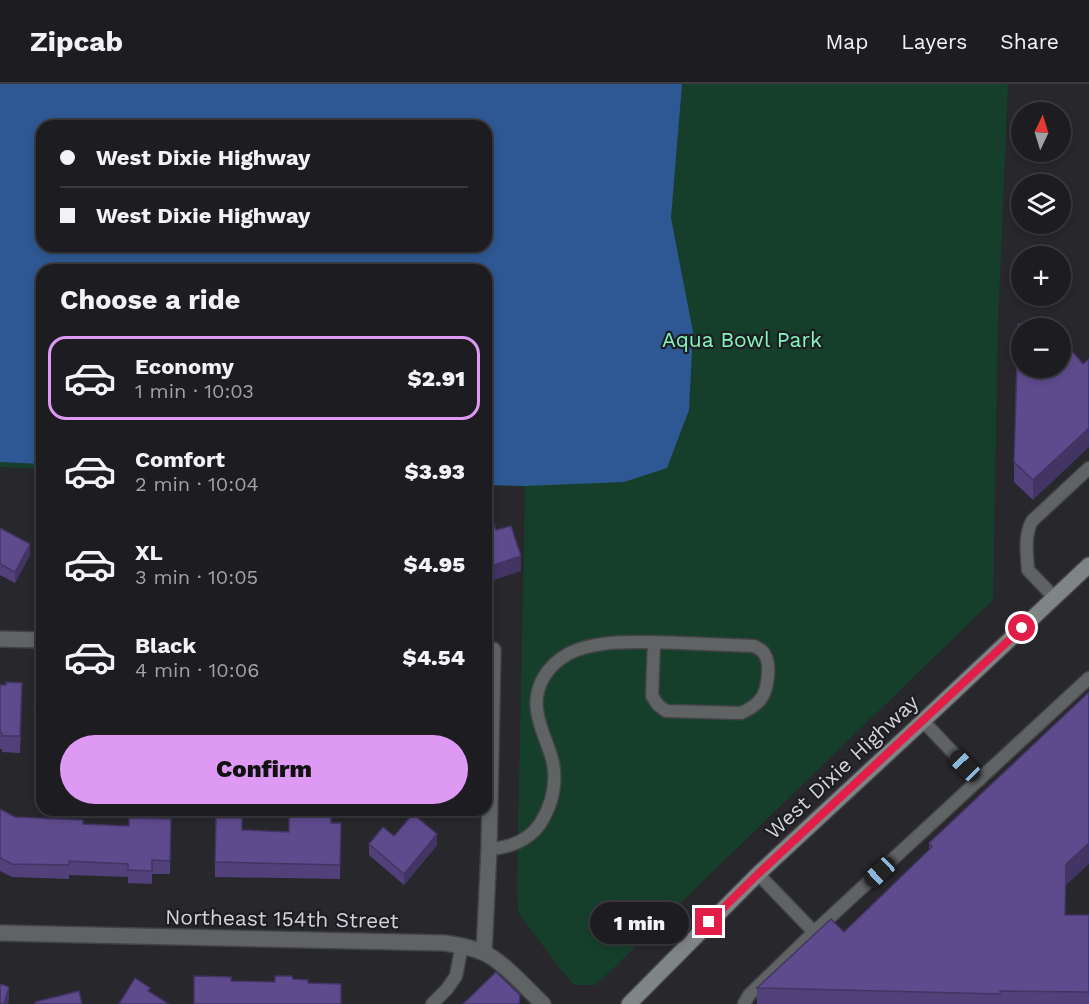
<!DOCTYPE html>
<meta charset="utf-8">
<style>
:root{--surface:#1d1d21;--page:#2a2a2e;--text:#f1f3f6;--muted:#a0a2a5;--line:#3b3b3f;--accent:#dd99f3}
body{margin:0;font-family:"Work Sans",sans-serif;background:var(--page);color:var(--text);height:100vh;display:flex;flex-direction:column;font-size:22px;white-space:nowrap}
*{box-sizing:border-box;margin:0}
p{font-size:20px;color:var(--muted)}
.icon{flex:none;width:33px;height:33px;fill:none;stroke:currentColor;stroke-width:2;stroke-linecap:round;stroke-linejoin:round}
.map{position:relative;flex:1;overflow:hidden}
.side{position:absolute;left:36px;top:180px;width:456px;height:552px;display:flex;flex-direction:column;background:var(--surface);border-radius:18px;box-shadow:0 3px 9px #0003,0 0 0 2px var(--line)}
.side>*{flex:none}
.guide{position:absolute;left:36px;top:36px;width:456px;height:132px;border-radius:18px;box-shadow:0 3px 9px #0003,0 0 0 2px var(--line);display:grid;align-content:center;height:132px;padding:0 24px;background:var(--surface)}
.needle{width:39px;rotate:4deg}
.tools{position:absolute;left:1011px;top:18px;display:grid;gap:12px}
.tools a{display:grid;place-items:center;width:60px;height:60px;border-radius:50%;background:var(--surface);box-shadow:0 3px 9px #0003,0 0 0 2px var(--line);font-size:30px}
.end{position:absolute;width:27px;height:27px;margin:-14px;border:8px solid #e11d48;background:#fff;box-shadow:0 0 0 3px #fff}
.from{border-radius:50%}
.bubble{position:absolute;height:42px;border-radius:21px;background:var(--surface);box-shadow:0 3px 9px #0003,0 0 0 2px var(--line);font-size:20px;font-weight:800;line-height:42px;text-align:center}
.car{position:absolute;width:18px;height:36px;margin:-18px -9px;border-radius:8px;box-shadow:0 0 4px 2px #0007;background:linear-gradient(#222 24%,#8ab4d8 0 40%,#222 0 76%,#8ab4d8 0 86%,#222 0)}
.guide b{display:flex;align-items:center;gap:21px;height:57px;font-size:22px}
.guide b+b{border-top:2px solid var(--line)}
.guide i{width:15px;height:15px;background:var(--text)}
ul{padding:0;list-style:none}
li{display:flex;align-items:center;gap:18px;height:84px;margin:0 12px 9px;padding:0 12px;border:3px solid transparent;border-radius:18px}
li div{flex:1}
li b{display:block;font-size:22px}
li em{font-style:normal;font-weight:800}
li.selected{border-color:var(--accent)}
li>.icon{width:54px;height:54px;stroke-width:1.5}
h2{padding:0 24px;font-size:27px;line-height:72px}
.primary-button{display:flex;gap:12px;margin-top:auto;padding:12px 24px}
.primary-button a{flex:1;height:69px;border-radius:36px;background:var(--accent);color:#111;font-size:24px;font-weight:800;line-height:69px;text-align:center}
header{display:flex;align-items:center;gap:36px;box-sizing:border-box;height:84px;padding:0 30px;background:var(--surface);border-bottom:2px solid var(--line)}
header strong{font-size:28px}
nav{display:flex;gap:33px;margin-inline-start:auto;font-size:21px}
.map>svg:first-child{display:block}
.green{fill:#163f2b;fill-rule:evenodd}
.water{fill:#2e5893;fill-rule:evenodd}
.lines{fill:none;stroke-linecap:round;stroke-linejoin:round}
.lane-casing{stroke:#434347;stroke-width:15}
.street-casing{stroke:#434347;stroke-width:18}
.secondary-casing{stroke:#434347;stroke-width:18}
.lane{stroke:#606363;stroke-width:12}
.street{stroke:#606363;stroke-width:15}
.secondary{stroke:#7f8484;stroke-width:15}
.wall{fill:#51407a}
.shaded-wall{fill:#423463}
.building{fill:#5e4b8e;stroke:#423463;stroke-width:1.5}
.route{stroke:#e11d48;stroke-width:8}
.labels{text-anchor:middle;stroke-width:4.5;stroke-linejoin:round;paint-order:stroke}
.park-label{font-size:21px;fill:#82f7bb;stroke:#1d1e23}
.street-label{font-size:21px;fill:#d3d3d7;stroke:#1d1e23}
</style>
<header>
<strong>Zipcab</strong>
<nav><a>Map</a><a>Layers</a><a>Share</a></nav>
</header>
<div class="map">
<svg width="1089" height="920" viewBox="0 0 1089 920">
<rect width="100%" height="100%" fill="#27272c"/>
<path class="green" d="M0 0H1008L998 238 993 516 596 901H574L561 886 518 828 517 803 525 403 486 401V186H42V385L0 383ZM42 42H486V162H42Z"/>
<path class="water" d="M0 0H682L671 134 693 248 689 326 667 384 624 398 525 402 486 401V186H42V380L0 378ZM42 42H486V162H42Z"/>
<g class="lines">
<defs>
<g id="lane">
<path d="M1055 514 1028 486C1027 470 1024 452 1032 437L1089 384"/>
<path d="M923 637 979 696"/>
<path d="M489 765C508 764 528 757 540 740 552 721 557 701 553 679 549 661 539 644 537 626 534 602 547 582 568 570 598 554 648 558 681 559 705 560 730 561 754 562 759 565 763 566 765 571 771 581 768 607 760 616 755 622 748 626 741 629L666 627 658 621 652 612 654 558"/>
<path d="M758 790 814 848"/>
<path d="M432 920 447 905 456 892 462 861"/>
<path d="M744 920 749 911 814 848 1089 594"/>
</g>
<g id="street">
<path d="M0 555 42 556"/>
<path d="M0 849 445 859C458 861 470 863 482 868 502 876 527 905 543 920"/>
<path d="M484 868 489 765 493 566H486"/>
</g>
<path id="secondary" d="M629 920 758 790 923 637 1089 481"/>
</defs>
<use href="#lane" class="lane-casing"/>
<use href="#street" class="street-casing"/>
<use href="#secondary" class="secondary-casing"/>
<use href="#lane" class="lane"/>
<use href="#street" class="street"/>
<use href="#secondary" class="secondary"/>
</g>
<g class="wall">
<path d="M1083 280 1033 416 1014 398V378Z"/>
<path d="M0 444 30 471 15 499 0 491Z"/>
<path d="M0 601H6L22 615 20 669 2 668V665H0Z"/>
<path d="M42 618V651L34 633V622Z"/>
<path d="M0 725 15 733 83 740 129 742 171 735 170 790H152V800L128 799V793L69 791V795L12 793 0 787Z"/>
<path d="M331 739H341L340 795 215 793V778L242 746 289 748Z"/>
<path d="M394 752 437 761 404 801 369 771V760Z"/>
<path d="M929 759 1066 801 1065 831H1089V920H757V904L844 848 929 766Z"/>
</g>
<g class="shaded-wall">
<path d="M1089 344V363L1033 416V396Z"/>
<path d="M30 460V471L15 499V488Z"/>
<path d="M521 472V487L494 496V505L486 508V493L491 482Z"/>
<path d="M437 750V761L404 801V790Z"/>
<path d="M1089 759V780L1066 801 1065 852 1066 780Z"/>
<path d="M9 903V917L8 920H4Z"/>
</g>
<g class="building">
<path d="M1018 240 1050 242 1053 244H1022V284H1060V253L1083 280 1089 275V344L1033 396 1014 378Z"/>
<path d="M490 429 496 446 511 442 521 472 491 482 494 491 486 493V430Z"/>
<path d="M0 444 30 460 15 488 0 480Z"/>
<path d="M6 598 22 599 20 652H2V649H0V601H6Z"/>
<path d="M1089 608V759L1066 780 1065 831H1089V908L1000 907V910L757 904 831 835 844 848 932 763 929 759Z"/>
<path d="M42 618V639L34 622Z"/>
<path d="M0 725 15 733 83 736V740L129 742V734L171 735 170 777 152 776V787L128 786V780L69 777V781L12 780 0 774Z"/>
<path d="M289 730H331V739H341L340 781 215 778 216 734H242V746L289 748Z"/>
<path d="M413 730 437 750 404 790 369 760 383 743 394 752Z"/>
<path d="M496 888 520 911 519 920H463Z"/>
<path d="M194 892 231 893V897L275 898V892H292L293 895 308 896V899L341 900V920H194Z"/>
<path d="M135 894 150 904 148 907 169 920H119Z"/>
<path d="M0 900 9 903 4 920H0Z"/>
<path d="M79 907 82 920H35V918Z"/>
</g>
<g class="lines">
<path class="route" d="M709 838 758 790 1022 544"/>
</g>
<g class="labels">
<g class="park-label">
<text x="742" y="263">Aqua Bowl Park</text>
</g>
<g class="street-label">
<text transform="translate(842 683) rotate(-43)" y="7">West Dixie Highway</text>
<text transform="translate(282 835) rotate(1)" y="7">Northeast 154th Street</text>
</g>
</g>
</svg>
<div class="tools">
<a><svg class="needle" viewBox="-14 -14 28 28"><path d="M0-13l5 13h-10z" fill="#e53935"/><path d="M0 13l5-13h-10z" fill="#a0a2a5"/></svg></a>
<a><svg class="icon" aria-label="layers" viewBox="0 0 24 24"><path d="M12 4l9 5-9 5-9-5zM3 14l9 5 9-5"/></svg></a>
<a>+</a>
<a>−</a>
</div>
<i class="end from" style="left:1022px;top:544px"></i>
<i class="end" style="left:709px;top:838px"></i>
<div class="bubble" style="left:590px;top:818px;width:99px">1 min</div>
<i class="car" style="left:965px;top:682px;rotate:316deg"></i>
<i class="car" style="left:880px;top:788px;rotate:227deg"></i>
<div class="guide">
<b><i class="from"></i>West Dixie Highway</b>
<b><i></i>West Dixie Highway</b>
</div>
<section class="side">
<h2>Choose a ride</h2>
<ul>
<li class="selected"><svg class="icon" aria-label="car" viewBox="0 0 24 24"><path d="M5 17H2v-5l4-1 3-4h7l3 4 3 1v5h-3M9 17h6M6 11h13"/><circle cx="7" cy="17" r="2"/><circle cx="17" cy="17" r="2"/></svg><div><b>Economy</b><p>1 min · 10:03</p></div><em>$2.91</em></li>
<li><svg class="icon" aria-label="car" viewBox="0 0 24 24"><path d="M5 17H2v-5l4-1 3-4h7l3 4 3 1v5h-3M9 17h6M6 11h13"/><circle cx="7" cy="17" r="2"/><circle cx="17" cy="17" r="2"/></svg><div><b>Comfort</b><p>2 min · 10:04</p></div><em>$3.93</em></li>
<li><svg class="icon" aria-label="car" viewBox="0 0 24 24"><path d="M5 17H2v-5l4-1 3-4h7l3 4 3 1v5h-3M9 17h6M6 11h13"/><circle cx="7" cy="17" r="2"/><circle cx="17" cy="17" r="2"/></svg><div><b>XL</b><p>3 min · 10:05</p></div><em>$4.95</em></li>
<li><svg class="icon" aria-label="car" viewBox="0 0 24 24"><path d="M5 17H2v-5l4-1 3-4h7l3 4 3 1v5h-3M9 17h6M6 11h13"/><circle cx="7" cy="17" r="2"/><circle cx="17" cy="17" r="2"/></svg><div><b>Black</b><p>4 min · 10:06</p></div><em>$4.54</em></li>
</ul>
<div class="primary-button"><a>Confirm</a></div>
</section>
</div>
